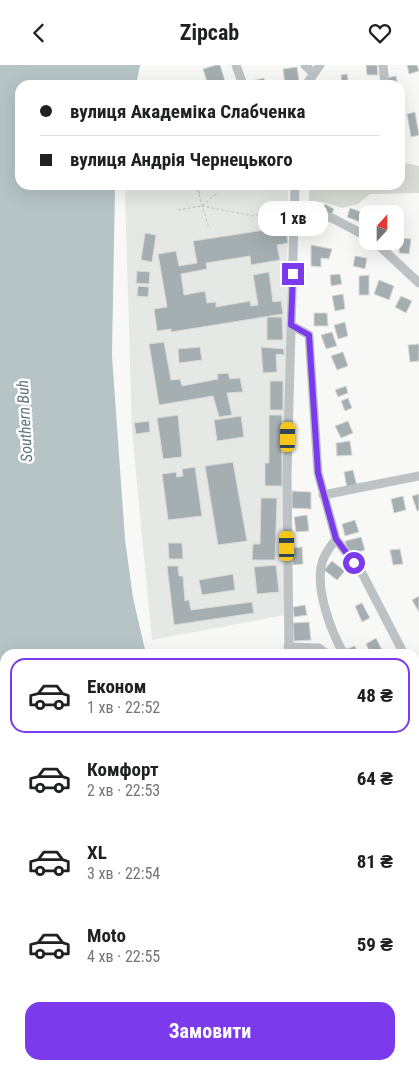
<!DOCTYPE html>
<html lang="uk">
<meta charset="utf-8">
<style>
:root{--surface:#fff;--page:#f2f2f2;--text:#202124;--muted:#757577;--line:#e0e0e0;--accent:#7c3aed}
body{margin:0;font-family:"Roboto Condensed",sans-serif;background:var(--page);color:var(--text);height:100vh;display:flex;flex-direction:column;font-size:19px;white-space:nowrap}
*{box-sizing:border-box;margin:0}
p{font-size:16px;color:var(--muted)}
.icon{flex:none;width:28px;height:28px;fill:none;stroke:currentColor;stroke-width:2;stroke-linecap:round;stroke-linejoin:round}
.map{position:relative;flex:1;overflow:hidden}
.panel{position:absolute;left:0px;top:584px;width:420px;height:421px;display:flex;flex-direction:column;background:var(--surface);border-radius:15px 15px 0 0;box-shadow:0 5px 20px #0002}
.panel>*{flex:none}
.hud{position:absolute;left:15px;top:15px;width:390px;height:110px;border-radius:15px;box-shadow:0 5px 20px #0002;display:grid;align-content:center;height:110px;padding:0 25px;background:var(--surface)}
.needle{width:32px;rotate:21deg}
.buttons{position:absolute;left:359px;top:140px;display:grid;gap:10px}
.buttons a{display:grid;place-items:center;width:45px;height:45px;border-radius:10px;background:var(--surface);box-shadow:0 5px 20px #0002;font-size:25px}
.end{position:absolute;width:22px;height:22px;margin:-11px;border:6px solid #7c3aed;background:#fff;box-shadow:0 0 0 2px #fff}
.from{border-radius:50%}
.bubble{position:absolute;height:35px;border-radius:15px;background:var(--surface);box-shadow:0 5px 20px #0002;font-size:16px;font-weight:700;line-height:35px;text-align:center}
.car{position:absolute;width:15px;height:30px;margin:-15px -8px;border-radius:6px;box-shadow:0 0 4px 1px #0007;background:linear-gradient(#f5c518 24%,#345 0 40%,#f5c518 0 76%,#345 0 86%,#f5c518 0)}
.hud b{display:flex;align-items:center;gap:18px;height:48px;font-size:19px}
.hud b+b{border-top:1px solid var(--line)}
.hud i{width:12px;height:12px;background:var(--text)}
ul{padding:9px 0 0;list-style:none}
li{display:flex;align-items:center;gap:15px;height:75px;margin:0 10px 8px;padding:0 15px;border:2px solid transparent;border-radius:15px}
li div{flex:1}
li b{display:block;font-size:19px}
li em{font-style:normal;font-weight:700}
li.selected{border-color:var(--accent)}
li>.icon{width:45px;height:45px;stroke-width:1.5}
.button{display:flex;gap:10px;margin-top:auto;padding:10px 25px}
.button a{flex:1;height:58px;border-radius:15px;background:var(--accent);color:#fff;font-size:20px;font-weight:700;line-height:58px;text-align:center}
header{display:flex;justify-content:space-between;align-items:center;height:65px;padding:0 25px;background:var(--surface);font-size:22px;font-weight:700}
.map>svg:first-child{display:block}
.built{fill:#e6e8e6}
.green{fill:#d9ddd5}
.water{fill:#b7c4c6}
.building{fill:#a5afb2;stroke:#dadad8}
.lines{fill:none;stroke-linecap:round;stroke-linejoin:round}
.path{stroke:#b8bcbe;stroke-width:1;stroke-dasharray:2.5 2.5;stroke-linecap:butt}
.service{stroke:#bdc3c5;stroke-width:4.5}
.minor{stroke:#bdc3c5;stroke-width:9}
.route{stroke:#7c3aed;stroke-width:6}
.labels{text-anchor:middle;stroke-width:5;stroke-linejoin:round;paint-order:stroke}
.water-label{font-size:16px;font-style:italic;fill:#607678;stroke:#fff}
</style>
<header><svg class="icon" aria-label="back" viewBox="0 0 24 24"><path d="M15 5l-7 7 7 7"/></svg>Zipcab<svg class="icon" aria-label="heart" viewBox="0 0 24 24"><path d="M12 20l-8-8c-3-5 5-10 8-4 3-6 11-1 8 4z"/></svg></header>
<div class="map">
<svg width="419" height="1004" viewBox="0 0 419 1004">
<rect width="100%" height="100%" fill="#f8f8f6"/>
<path class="built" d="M133 120H288L286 326 283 382 285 550 152 575 132 367 125 128Z"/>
<g class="green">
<path d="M400 97 419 101V128L370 129 358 139 342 143 323 137 309 136V120H400Z"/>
<path d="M85 1000H166L169 1004H87Z"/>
</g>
<g class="water">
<path d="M0 0H140L136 20H20V120H115L112 291 125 474 133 533 146 589H5V719L0 697Z"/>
<path d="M166 1000H358L363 1004H169Z"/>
</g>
<g class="building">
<path d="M216 0H220L225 16 208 20 203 4Z"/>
<path d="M366 0H377L378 10H367Z"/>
<path d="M407 0H417L419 6 409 9Z"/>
<path d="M297 2 299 16 285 19 283 4Z"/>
<path d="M347 9 349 20H342L341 10Z"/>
<path d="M396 11 398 20H388L386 13Z"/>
<path d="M264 13 266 20H252L251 16Z"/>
<path d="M415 47 419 70 411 72 407 49Z"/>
<path d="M325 139 334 144 331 151 321 146Z"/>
<path d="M350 143 364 148 360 157 347 152Z"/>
<path d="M283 147 288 178 277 180 280 195 251 200 250 191 206 198 207 204 181 209 184 230 205 226 207 238 216 237V242L250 236 251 241 258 240 253 210 269 207 273 237 281 236 283 249 171 267V264L157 266 154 244 167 242 158 189 176 186 179 201 197 198 193 176 271 164 269 149Z"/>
<path d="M387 148H400L399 163 395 162V149Z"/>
<path d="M145 168 156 170 152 197 141 195Z"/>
<path d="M400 173 411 174 409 189 399 188Z"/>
<path d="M311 180 332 184 329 194 321 193V202L311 201Z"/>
<path d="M355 191 367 193 365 204 353 201Z"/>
<path d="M137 206 150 207 149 219 136 218Z"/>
<path d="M340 209 342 219 331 221 330 210Z"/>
<path d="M369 210V230H359V211Z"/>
<path d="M379 215 394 221 389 235 374 229Z"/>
<path d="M138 221 149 222 148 232 137 231Z"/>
<path d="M343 229 345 244 335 246 332 231Z"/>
<path d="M401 231 412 236 406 248 395 242Z"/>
<path d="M314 248H327L328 261H314Z"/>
<path d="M267 252H282L283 275H267Z"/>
<path d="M345 257 348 271 338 274 334 260Z"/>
<path d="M332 267 337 281 326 284 321 270Z"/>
<path d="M164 277 171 315 180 314 182 321 218 314 217 309 228 308 230 314 240 313 243 327 227 328 232 350 219 352 213 331 159 340 149 279Z"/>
<path d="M419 279V296L410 297 408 280Z"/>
<path d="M200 282 202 295 179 298 178 284Z"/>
<path d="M261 282 284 284V290L276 289 277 307 263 308Z"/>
<path d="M343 287 348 301 337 305 331 291Z"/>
<rect x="270" y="316" width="13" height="29"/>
<path d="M346 321 348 328 338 332 335 325Z"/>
<path d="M348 333 352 343 345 346 341 336Z"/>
<path d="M178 350 182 392 163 394 157 353Z"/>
<path d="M269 350H282V421H265V398H269Z"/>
<path d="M241 351 244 372 217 376 214 355Z"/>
<path d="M149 356 150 367 136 369 134 358Z"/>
<path d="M348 356 353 368 341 373 335 361Z"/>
<path d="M350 376 352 390 337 391 336 378Z"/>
<path d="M233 397 247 476 218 480 205 401Z"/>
<path d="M195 402 202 451 168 455 162 409 176 407 177 412 183 411 182 404Z"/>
<path d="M353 405 357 421 347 423 344 407Z"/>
<path d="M292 426 311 427V444L292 443Z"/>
<path d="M419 429V445L417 446 412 431Z"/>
<path d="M403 431 406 445 394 448 391 434Z"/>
<path d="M261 433H277L275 495H252L253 479H260Z"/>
<path d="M307 450 309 466 296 467 294 452Z"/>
<path d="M355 455 359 467 345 471 342 459Z"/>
<path d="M361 472 365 485 349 490 345 476Z"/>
<path d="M168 478H182L183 494H169Z"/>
<path d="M302 482 303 499 293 500 292 483Z"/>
<path d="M400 484 403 499 393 500 390 485Z"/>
<path d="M332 496 345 506 337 515 324 505Z"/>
<path d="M276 500 279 527 257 529 254 502Z"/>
<path d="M167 501H178L179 511H183L185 536 189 535 191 545 252 537 254 548 174 560Z"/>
<path d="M233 509 235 525 202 530 199 515Z"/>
<path d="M419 531V547L412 535Z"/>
<path d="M362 538 370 553 362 557 355 541Z"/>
<path d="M305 540 307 550 294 552 293 542Z"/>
<path d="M309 557 311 575 294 576 293 558Z"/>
<path d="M376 573 384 589H371L366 579Z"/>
<path d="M355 581 358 589H347L346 584Z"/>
<path d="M415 760 419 769V782L415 784Z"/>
<path d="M5 961V974L0 975V962Z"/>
<rect x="0" y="982" width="5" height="14"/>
</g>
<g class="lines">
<g class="path">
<path d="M196 120 209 163"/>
<path d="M199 129 201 120"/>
<path d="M202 141 253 151 285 143"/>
<path d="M178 145 202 141 218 127"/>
<path d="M406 1000 409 1004"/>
</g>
<path class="service" d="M0 978 5 977"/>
<g class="minor">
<path d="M236 0 243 20"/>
<path d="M305 0 313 8"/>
<path d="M383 0 385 20"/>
<path d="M306 20 320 0"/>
<path d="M295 140 334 154 368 172"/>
<path d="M374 176 419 218"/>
<path d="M291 260 309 270 318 408 336 474 363 510 404 589"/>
<path d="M323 430 419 411"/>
<path d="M336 474C331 481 324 489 322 498 315 524 331 567 344 589"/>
<path d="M288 582 319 583 327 589"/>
<path d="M289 589 287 410 295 120"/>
<path d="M415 605 419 603"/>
<path d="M415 612 419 621"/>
<path d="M415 709 416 670 419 662"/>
<path d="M415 738 419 749"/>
<path d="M415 844 419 849"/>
</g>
</g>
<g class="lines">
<path class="route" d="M293 209 291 260 309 270 318 408 336 474 354 498"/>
</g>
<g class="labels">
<g class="water-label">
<text transform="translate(24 356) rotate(-93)" y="6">Southern Buh</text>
</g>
</g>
</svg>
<div class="buttons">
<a><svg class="needle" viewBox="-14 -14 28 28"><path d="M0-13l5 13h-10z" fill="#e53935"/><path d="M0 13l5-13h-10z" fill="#757577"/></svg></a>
</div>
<i class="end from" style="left:354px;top:498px"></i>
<i class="end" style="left:293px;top:209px"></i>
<div class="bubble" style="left:258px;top:136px;width:70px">1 хв</div>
<i class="car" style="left:288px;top:372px;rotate:1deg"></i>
<i class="car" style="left:287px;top:481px;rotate:0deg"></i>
<div class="hud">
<b><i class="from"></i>вулиця Академіка Слабченка</b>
<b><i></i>вулиця Андрія Чернецького</b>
</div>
<section class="panel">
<ul>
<li class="selected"><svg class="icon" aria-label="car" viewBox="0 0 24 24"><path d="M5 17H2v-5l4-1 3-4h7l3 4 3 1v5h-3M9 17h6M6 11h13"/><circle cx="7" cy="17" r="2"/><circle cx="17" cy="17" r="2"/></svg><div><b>Економ</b><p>1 хв · 22:52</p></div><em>48 ₴</em></li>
<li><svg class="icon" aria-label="car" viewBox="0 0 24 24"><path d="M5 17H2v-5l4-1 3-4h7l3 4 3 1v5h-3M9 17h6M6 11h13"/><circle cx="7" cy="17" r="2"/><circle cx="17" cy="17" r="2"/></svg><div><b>Комфорт</b><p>2 хв · 22:53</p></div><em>64 ₴</em></li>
<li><svg class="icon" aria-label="car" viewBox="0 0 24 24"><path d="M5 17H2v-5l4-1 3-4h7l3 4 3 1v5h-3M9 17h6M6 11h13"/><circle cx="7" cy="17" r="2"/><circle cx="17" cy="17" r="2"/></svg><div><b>XL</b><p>3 хв · 22:54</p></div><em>81 ₴</em></li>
<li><svg class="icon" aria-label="car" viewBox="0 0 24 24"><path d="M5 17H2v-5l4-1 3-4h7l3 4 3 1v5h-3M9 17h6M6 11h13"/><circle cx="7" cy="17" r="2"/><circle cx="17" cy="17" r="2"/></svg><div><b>Moto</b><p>4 хв · 22:55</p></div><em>59 ₴</em></li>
</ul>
<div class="button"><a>Замовити</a></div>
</section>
</div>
